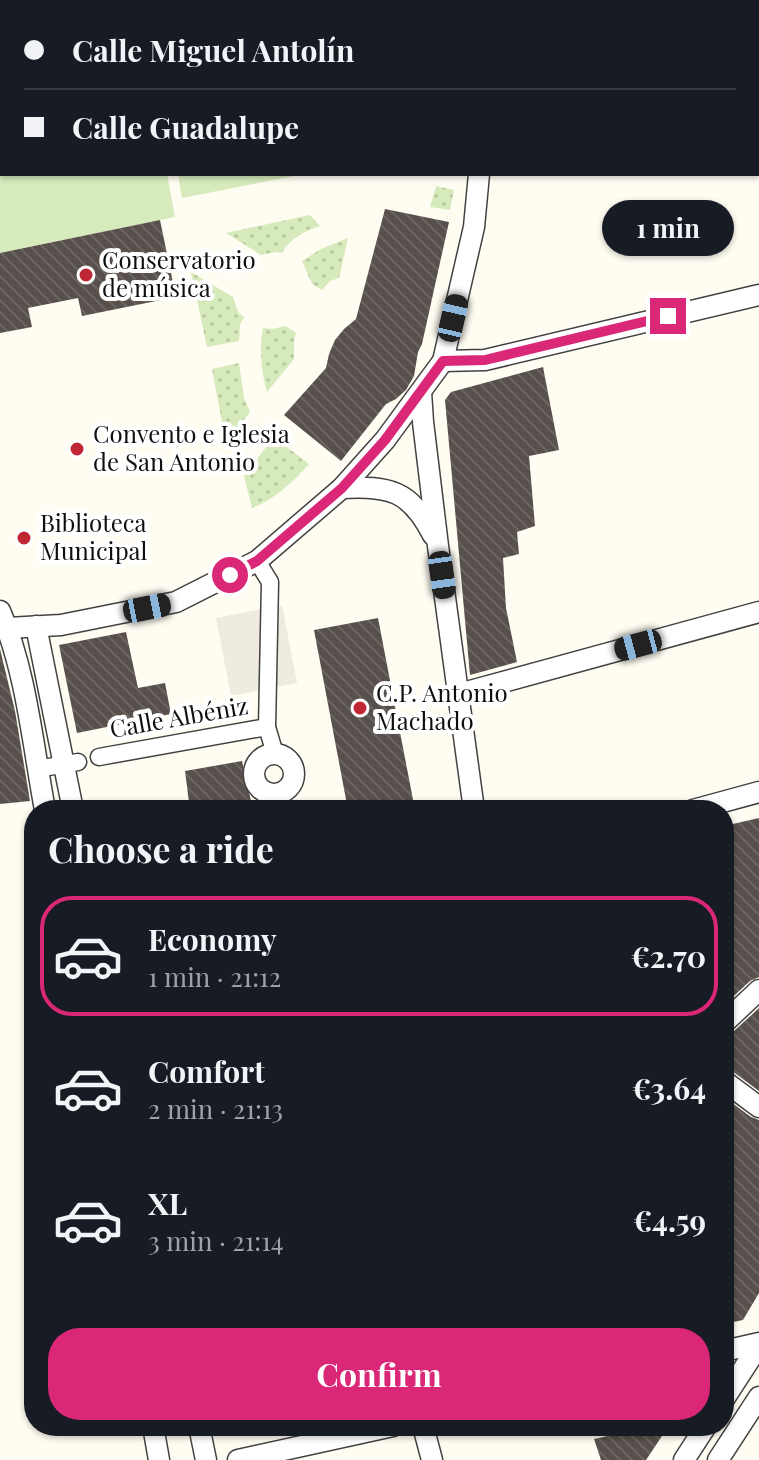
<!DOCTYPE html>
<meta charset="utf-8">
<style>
:root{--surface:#171b24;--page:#20242c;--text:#f1f3f6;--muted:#9ea1a6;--line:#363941;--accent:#db2777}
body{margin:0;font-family:"Playfair Display",serif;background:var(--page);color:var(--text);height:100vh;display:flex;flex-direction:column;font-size:30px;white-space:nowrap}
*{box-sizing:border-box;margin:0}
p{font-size:26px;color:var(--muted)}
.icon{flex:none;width:44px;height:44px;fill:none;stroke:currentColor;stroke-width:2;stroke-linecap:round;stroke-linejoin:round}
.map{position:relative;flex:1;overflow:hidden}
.sheet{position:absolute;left:24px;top:800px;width:710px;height:636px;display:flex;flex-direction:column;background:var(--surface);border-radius:32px;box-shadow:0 2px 6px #0004}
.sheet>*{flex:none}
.guide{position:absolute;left:0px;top:0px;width:760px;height:176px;box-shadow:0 2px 6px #0004;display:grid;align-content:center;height:176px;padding:0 24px;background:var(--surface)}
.end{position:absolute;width:36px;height:36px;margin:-18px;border:10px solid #db2777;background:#fff;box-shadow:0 0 0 4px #fff}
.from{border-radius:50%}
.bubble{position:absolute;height:56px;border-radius:28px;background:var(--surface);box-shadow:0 2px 6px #0004;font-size:26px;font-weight:700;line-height:56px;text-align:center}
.car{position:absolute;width:24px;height:48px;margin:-24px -12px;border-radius:10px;box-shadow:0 0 6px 2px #0007;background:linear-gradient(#222 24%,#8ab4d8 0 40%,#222 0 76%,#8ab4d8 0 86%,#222 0)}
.guide b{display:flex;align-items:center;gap:28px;height:76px;font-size:30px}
.guide b+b{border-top:2px solid var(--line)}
.guide i{width:20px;height:20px;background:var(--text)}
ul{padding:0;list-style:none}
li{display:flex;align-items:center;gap:24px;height:120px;margin:0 16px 12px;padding:0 8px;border:4px solid transparent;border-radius:32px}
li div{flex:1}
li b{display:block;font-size:30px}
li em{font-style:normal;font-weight:700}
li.active{border-color:var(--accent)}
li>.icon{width:72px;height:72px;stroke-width:1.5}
h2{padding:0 24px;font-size:36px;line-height:96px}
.button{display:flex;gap:16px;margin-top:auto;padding:16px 24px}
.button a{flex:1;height:92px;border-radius:32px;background:var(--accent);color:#fff;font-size:32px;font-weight:700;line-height:92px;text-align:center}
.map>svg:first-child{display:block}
.grass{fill:#d6eabb}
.garden{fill:url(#garden-dots)}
.plaza{fill:#f0ebe0}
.building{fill:url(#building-back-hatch)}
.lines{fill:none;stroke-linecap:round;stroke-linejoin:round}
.pedestrian-casing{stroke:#424242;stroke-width:19}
.minor-casing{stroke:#424242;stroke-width:23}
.pedestrian{stroke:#fff;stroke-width:16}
.minor{stroke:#fff;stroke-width:20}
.route{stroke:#db2777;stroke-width:10}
.poi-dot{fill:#c02735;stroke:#fff;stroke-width:3}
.labels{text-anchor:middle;stroke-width:8;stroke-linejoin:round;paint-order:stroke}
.poi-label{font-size:24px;fill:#0f0f0f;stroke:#fff;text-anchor:start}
.street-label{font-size:24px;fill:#0f0f0f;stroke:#fff}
</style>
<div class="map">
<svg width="759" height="1460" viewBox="0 0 759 1460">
<defs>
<pattern id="garden-dots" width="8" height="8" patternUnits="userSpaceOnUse" patternTransform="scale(2)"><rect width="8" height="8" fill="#d6eabb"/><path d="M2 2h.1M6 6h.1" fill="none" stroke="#b6c8a0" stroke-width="1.8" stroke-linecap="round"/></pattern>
<pattern id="building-back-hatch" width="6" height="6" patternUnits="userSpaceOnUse" patternTransform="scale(2)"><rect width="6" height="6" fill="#58504c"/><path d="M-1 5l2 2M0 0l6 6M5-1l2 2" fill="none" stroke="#6b6561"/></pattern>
</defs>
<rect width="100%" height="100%" fill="#fffcf2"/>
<g class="grass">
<path d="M0 42 2 43V174H167L175 217 0 253Z"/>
<path d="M178 174H304L182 198Z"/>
</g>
<g class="garden">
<path d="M436 186 454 190 450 210 430 207Z"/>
<path d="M310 215 320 226C305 231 290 238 282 253L276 252 261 255 226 233Z"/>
<path d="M348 238 339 278 330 281 322 290 312 284 302 261 321 249Z"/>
<path d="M191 272 233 297 238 312 244 317 240 325 239 341 207 347Z"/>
<path d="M286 326 296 333 294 340V359L267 392C261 370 259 350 263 328L272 329Z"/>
<path d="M239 363 244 398 250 412 226 443 212 369Z"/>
<path d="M274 437 309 464C293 482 274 500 252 508L244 476Z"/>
</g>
<path class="plaza" d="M282 605 297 683 231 696 216 618Z"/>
<g class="building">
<path d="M385 209 449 222 422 344 418 352 414 376 406 390 396 399 386 404 341 461 284 415 326 368 329 354 335 340 344 329 356 319Z"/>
<path d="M160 220 176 297 82 316 78 298 28 308 32 327 0 333V253Z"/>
<path d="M543 367 559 450 529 456 535 526 517 532 519 554 503 558 506 608 517 662 470 675 445 400 451 392Z"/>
<path d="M378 618 415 810H348L314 630Z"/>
<path d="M126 632 138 688 165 683 171 714 77 733 59 645Z"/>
<path d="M0 649 15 711 30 801 0 804Z"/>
<path d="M242 761 253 810H190L185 771Z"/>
<path d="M759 818V977L750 981 724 1005V826Z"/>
<path d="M759 1008V1091L732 1071 724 1068V1036L733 1032Z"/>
<path d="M724 1097 751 1117 759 1120V1293L743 1320 724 1324Z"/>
<path d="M650 1427 662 1436 646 1460H601L594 1439Z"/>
</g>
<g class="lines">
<defs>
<g id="pedestrian">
<path d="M496 2V0"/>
<path d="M257 561 270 582 267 727 275 754"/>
<path d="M99 757 267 727"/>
<path d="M37 769 78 762"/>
</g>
<g id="minor">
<path d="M13 2V0"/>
<path d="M0 19H2"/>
<path d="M758 109H759"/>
<path d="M443 361 485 360 759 295"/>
<path d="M421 392 423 422 438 546 474 810"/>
<path d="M342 488C390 486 410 490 433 535"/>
<path d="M0 611C26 670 33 746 45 810"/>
<path d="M36 626 73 810"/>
<path d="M8 628 61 625 176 602 257 561 342 488 385 440 443 361 474 227 479 174"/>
<path d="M459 694 759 612"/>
<circle cx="274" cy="774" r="20"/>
<path d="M693 810 759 792"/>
<path d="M724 1023 759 990"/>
<path d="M724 1081 759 1107"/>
<path d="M724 1351 759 1343"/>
<path d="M724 1399 759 1345"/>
<path d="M153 1426 159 1460"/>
<path d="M199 1426 206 1460"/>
<path d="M423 1426 432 1460"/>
<path d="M238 1460 393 1426"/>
<path d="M684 1460 706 1426"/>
<path d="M718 1460 759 1397"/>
</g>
</defs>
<use href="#pedestrian" class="pedestrian-casing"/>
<use href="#minor" class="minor-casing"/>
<use href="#pedestrian" class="pedestrian"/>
<use href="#minor" class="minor"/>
</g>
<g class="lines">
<path class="route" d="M230 575 257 561 342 488 385 440 443 361 485 360 668 316"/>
</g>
<g class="poi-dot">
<circle cx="86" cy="275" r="8"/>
<circle cx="77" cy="449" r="8"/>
<circle cx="24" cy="538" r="8"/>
<circle cx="360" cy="708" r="8"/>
</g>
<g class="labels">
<g class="poi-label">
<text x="102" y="269">Conservatorio<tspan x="102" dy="28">de música</tspan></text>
<text x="93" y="443">Convento e Iglesia<tspan x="93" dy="28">de San Antonio</tspan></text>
<text x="40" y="532">Biblioteca<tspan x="40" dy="28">Municipal</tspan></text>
<text x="376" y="702">C.P. Antonio<tspan x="376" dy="28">Machado</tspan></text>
</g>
<g class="street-label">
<text transform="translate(179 718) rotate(-10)" y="8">Calle Albéniz</text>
</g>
</g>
</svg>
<i class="end from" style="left:230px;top:575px"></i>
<i class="end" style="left:668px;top:316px"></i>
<div class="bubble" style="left:602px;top:200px;width:132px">1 min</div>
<i class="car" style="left:453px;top:318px;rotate:13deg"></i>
<i class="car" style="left:442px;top:575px;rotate:172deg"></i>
<i class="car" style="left:147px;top:608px;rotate:79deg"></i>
<i class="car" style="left:638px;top:645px;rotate:255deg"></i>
<div class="guide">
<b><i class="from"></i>Calle Miguel Antolín</b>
<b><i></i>Calle Guadalupe</b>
</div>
<section class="sheet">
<h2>Choose a ride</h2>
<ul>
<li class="active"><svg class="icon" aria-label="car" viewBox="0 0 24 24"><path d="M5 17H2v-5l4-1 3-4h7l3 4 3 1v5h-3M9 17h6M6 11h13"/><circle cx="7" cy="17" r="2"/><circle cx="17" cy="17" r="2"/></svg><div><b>Economy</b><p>1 min · 21:12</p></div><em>€2.70</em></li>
<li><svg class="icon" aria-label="car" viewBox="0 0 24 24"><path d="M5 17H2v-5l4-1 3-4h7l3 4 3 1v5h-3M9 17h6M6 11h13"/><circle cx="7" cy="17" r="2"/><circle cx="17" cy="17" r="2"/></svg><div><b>Comfort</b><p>2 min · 21:13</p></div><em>€3.64</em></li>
<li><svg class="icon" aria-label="car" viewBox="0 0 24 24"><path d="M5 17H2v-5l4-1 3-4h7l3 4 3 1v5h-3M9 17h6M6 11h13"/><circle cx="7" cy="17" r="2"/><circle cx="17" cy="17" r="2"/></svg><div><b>XL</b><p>3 min · 21:14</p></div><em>€4.59</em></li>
</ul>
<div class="button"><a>Confirm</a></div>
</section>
</div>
